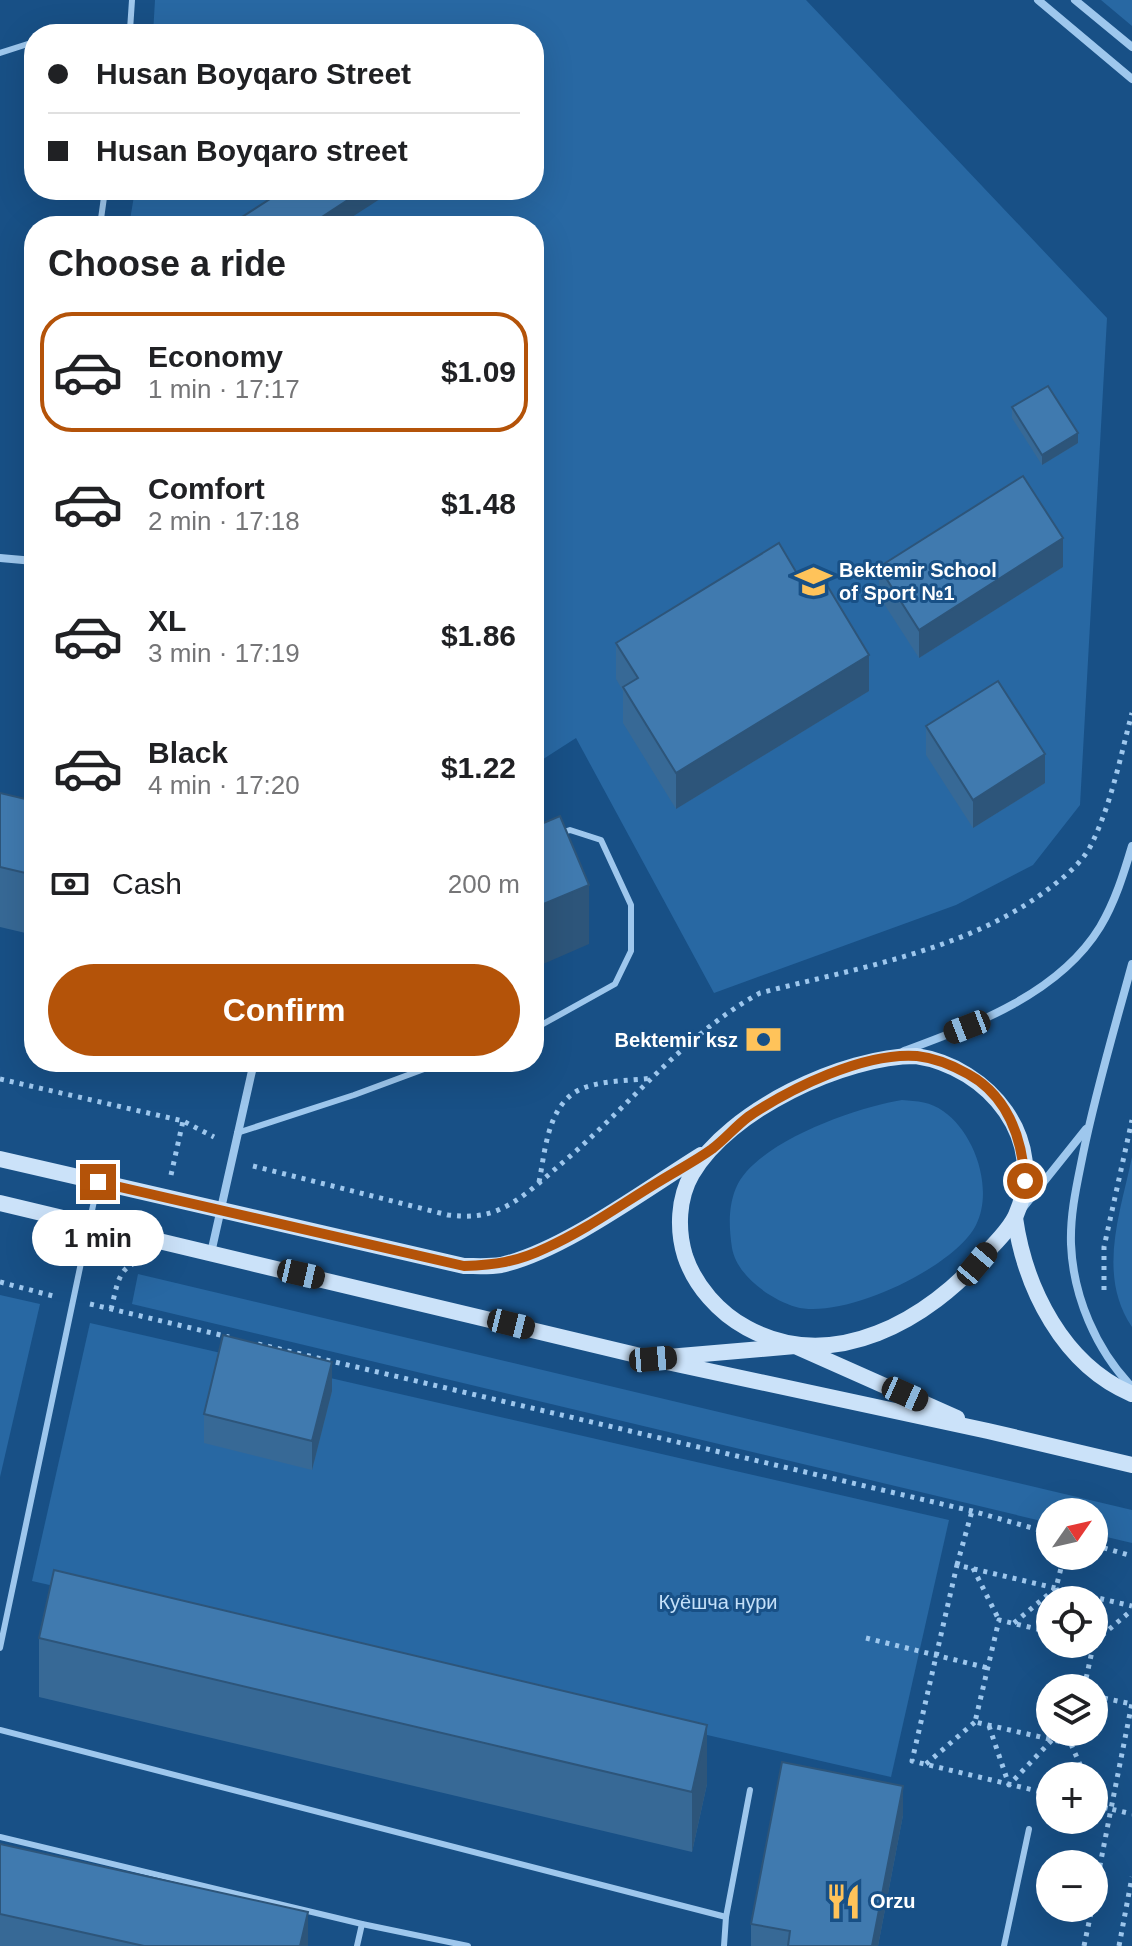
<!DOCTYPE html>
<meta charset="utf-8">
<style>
:root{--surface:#fff;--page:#f6f6f6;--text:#202124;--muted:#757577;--line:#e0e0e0;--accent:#b45309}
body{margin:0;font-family:Helvetica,sans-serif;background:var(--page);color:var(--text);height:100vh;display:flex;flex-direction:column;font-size:30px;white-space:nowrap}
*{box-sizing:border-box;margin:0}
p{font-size:26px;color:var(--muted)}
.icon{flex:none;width:44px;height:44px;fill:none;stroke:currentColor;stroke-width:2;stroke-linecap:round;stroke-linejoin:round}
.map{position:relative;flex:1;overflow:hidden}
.panel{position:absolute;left:24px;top:216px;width:520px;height:856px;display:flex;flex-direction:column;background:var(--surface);border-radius:32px;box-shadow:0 8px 32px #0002}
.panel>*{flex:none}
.banner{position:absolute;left:24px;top:24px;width:520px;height:176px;border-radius:32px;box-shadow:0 8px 32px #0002;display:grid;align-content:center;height:176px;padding:0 24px;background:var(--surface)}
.needle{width:52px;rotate:56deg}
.tools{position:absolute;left:1036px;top:1498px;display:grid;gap:16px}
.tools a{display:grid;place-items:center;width:72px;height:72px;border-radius:50%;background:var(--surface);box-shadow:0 8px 32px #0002;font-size:40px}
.end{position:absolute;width:36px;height:36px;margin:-18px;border:10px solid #b45309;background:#fff;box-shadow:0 0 0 4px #fff}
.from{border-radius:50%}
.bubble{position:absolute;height:56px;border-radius:28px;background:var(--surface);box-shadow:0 8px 32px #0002;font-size:26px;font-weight:800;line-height:56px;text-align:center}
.car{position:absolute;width:24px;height:48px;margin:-24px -12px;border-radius:10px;box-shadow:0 0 6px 2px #0007;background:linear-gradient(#222 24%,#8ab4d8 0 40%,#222 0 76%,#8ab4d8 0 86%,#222 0)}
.banner b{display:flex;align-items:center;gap:28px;height:76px;font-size:30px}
.banner b+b{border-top:2px solid var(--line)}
.banner i{width:20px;height:20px;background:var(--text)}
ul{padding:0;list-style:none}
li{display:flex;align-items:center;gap:24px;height:120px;margin:0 16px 12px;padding:0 8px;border:4px solid transparent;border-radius:32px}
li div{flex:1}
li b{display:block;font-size:30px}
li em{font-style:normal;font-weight:800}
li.current{border-color:var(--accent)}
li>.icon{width:72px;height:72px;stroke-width:1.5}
h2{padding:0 24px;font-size:36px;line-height:96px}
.pay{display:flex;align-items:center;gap:20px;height:88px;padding:0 24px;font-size:30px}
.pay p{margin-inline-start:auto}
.button{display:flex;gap:16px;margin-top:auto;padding:16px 24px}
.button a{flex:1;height:92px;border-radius:48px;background:var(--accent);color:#fff;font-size:32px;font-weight:800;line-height:92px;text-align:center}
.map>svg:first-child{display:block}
.green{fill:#2868a3}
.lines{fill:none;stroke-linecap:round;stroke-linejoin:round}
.path{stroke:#9ec7ed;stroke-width:5;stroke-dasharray:4 6;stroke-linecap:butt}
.lane{stroke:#9ec7ed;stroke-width:6}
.street{stroke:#9ec7ed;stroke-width:8}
.secondary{stroke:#cbe2f9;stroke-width:16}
.wall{fill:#376996}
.shaded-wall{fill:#2d557a}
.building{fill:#407aaf;stroke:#2d557a;stroke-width:2}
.route{stroke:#b45309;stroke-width:10}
.labels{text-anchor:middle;stroke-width:6;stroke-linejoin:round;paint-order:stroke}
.poi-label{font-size:20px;font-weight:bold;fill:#fff;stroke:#185086;text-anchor:start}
.park-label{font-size:20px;fill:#c4e0f9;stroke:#185086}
</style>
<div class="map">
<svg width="1132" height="1946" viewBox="0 0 1132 1946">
<rect width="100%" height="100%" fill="#185086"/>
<g class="green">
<path d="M155 0H806L1107 318 1080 805 1033 865 956 905 714 993 576 738 534 765V226H129L135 190H534V34H153Z"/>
<path d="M1101 0H1132V26Z"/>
<path d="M902 1100C917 1101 931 1102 943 1111 975 1133 994 1189 976 1225 954 1268 843 1320 796 1307 770 1299 737 1276 732 1248 729 1228 728 1207 736 1188 754 1143 857 1107 902 1100Z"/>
<path d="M1132 1157V1327C1097 1275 1120 1214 1132 1157Z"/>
<path d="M138 1274 1132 1510V1543L1094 1534V1512H1050V1523L132 1304Z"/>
<path d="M0 1295 40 1304 0 1477Z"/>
<path d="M90 1323 949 1520 891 1777 32 1581Z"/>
</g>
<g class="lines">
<g class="path">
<path d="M0 1079 183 1121 214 1137"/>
<path d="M253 1166 448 1215C466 1217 480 1217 496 1211 521 1201 541 1181 561 1164 628 1108 683 1035 760 993 856 968 966 951 1047 890 1062 879 1080 865 1090 847 1111 806 1120 758 1132 713"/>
<path d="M171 1175 183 1121"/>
<path d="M539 1182C545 1153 547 1108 577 1091 597 1080 629 1081 652 1078"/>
<path d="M0 1282 53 1296"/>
<path d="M1104 1290V1247L1132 1120"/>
<path d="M90 1304 229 1337"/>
<path d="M111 1309C116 1292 117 1268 136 1263"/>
<path d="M258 1344 972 1511 1050 1533"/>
<path d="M1094 1545 1132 1556"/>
<path d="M957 1565 972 1511"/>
<path d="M973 1568 999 1620"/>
<path d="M1056 1588 1060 1600"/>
<path d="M1014 1623 1056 1588 1064 1556"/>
<path d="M1050 1632 999 1620 975 1722 1071 1744 1073 1732"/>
<path d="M866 1638 988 1668"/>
<path d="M1094 1642 1132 1610"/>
<path d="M1084 1688 1094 1642"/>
<path d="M1094 1696 1132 1704"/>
<path d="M989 1726 1009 1785 1052 1740"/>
<path d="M1071 1744 1085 1776"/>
<path d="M926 1764 975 1722"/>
<path d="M1050 1794 912 1761 957 1565 1132 1606"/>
<path d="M1094 1805 1111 1809 1132 1703"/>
<path d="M1094 1896 1111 1809 1132 1814"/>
<path d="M1084 1946 1092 1908"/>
<path d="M1119 1946 1132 1877"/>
</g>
<g class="lane">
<path d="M130 30 132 0"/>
<path d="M58 34 72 30H131"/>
<path d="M0 53 34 42"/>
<path d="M100 226 105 190"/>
<path d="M534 1029 615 984 631 951V905L601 840 570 830 561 833"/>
<path d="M237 1133 354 1095 443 1062"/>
<path d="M0 1648 98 1182"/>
<path d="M0 1730 726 1917 724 1946"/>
<path d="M0 1837 362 1924 468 1946"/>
<path d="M726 1917 750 1790"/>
<path d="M357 1946 362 1924"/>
<path d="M1004 1946 1029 1829"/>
</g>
<g class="street">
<path d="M1038 0 1132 79"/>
<path d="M1075 0 1132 47"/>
<path d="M0 558 34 561"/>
<path d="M1132 964C1115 1027 1096 1090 1083 1154 1077 1184 1070 1213 1071 1244 1073 1296 1096 1350 1132 1387"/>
<path d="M904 1051C974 1025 1059 994 1100 927 1115 902 1124 873 1132 846"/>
<path d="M1022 1209 1086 1129"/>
<path d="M211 1253 254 1062"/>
</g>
<g class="secondary">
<path d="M916 1056C989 1067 1049 1140 1016 1215 1010 1229 996 1242 986 1253 929 1320 833 1375 747 1328 719 1313 695 1286 685 1256 677 1230 678 1198 692 1174 729 1110 844 1056 916 1056Z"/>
<path d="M0 1159 464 1266C476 1266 489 1267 501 1265 563 1251 646 1189 701 1155"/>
<path d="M0 1203 653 1359 988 1431 1132 1465"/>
<path d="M1015 1218C1025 1288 1063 1365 1132 1394"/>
<path d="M668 1357 795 1346 957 1418"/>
</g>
</g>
<g class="wall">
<path d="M1012 407 1078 443 1042 465 1012 418Z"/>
<path d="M879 567H1063L919 658 879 596Z"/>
<path d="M616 643 869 691 676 809 623 723V691L616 679Z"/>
<path d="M926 726 1045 783 973 828 926 755Z"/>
<path d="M0 793 34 801V935L0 927Z"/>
<path d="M332 1391 312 1470 204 1443V1414Z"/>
<path d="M39 1638 707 1784 692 1852 39 1697Z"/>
<path d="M903 1815 878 1946H751V1924Z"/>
<path d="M0 1844 308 1946H0Z"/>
</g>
<g class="shaded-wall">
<path d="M363 190H394L338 226H308Z"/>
<path d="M1078 433V443L1042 465V455Z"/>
<path d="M1063 538V567L919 658V630Z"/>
<path d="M869 655V691L676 809V773Z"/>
<path d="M1045 754V783L973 828V800Z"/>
<path d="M589 885V944L534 968V908Z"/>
<path d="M332 1362V1391L312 1470V1441Z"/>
<path d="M707 1725V1784L692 1852V1792Z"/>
<path d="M903 1786V1815L878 1946H872Z"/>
<path d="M308 1912V1946H300Z"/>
</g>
<g class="building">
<path d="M284 190H363L308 226H228Z"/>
<path d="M1048 386 1078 433 1042 455 1012 407Z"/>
<path d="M1023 476 1063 538 919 630 879 567Z"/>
<path d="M779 543 799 577 816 567 869 655 676 773 623 687 638 678 616 643Z"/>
<path d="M998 681 1045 754 973 800 926 726Z"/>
<path d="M0 793 34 801V875L0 867Z"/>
<path d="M560 816 589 885 534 908V827Z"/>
<path d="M223 1335 332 1362 312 1441 204 1414Z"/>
<path d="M54 1570 707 1725 692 1792 39 1638Z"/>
<path d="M782 1762 903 1786 872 1946H788L790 1931 751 1924Z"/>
<path d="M0 1844 308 1912 300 1946H144L0 1914Z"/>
</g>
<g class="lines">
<path class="route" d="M98 1182 464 1266C495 1265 517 1262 546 1248 584 1231 619 1206 655 1184 674 1172 694 1162 712 1149 725 1139 735 1127 748 1117 791 1088 864 1052 917 1056 935 1058 952 1065 968 1074 1008 1096 1022 1138 1025 1181"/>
</g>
<defs>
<symbol id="school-bare" viewBox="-9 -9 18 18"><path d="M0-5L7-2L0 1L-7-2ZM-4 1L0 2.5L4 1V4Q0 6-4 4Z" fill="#ffc35a" stroke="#185086" stroke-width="2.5" paint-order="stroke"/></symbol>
<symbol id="bank-bare" viewBox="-9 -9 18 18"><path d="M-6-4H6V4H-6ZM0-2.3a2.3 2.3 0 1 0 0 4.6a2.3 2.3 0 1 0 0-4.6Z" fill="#ffc35a" stroke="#185086" stroke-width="2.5" paint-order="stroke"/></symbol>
<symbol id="restaurant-bare" viewBox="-9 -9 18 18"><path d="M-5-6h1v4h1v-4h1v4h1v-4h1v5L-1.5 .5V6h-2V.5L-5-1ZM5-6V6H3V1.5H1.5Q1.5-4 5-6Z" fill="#ffc35a" stroke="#185086" stroke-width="2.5" paint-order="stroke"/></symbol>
</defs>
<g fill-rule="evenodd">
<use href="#school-bare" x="788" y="556" width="51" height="51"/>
<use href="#bank-bare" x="738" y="1014" width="51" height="51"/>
<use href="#restaurant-bare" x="818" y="1876" width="51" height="51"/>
</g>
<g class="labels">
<g class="poi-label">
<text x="839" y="577">Bektemir School<tspan x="839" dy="23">of Sport №1</tspan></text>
<text x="738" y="1047" text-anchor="end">Bektemir ksz</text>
<text x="870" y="1908">Orzu</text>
</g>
<g class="park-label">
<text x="718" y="1609">Куёшча нури</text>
</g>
</g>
</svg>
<div class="tools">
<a><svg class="needle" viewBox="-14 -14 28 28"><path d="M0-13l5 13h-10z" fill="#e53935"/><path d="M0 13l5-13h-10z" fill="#757577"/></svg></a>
<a><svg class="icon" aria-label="locate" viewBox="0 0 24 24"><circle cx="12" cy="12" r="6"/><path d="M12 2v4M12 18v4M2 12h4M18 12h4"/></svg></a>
<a><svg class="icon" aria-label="layers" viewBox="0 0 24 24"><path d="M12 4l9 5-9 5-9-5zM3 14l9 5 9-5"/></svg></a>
<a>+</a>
<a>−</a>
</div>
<i class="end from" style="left:1025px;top:1181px"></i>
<i class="end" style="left:98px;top:1182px"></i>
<div class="bubble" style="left:32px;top:1210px;width:132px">1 min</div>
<i class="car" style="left:967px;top:1027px;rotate:249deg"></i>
<i class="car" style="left:977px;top:1264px;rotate:40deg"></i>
<i class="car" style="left:301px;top:1274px;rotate:103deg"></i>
<i class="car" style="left:511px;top:1324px;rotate:104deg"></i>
<i class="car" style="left:653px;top:1359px;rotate:85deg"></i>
<i class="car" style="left:905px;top:1394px;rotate:114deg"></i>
<div class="banner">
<b><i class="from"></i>Husan Boyqaro Street</b>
<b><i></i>Husan Boyqaro street</b>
</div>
<section class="panel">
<h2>Choose a ride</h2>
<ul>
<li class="current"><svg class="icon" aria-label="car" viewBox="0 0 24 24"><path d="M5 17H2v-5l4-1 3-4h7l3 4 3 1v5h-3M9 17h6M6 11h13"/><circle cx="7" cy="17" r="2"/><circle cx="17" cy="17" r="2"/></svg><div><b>Economy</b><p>1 min · 17:17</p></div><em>$1.09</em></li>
<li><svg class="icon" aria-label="car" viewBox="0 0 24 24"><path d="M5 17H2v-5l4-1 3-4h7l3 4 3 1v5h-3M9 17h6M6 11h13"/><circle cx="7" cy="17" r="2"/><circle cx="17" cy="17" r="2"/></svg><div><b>Comfort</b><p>2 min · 17:18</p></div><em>$1.48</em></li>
<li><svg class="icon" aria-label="car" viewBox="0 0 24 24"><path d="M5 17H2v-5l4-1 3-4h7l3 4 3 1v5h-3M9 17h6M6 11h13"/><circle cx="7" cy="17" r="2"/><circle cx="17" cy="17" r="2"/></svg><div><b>XL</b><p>3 min · 17:19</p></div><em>$1.86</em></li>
<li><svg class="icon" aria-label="car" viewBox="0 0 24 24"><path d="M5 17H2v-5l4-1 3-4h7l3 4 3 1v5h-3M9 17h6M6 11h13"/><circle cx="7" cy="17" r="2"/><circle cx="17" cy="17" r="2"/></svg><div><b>Black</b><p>4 min · 17:20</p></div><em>$1.22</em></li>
</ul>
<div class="pay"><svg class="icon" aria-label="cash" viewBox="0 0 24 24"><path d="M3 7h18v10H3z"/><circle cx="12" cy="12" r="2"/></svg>Cash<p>200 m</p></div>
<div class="button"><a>Confirm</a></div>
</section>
</div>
